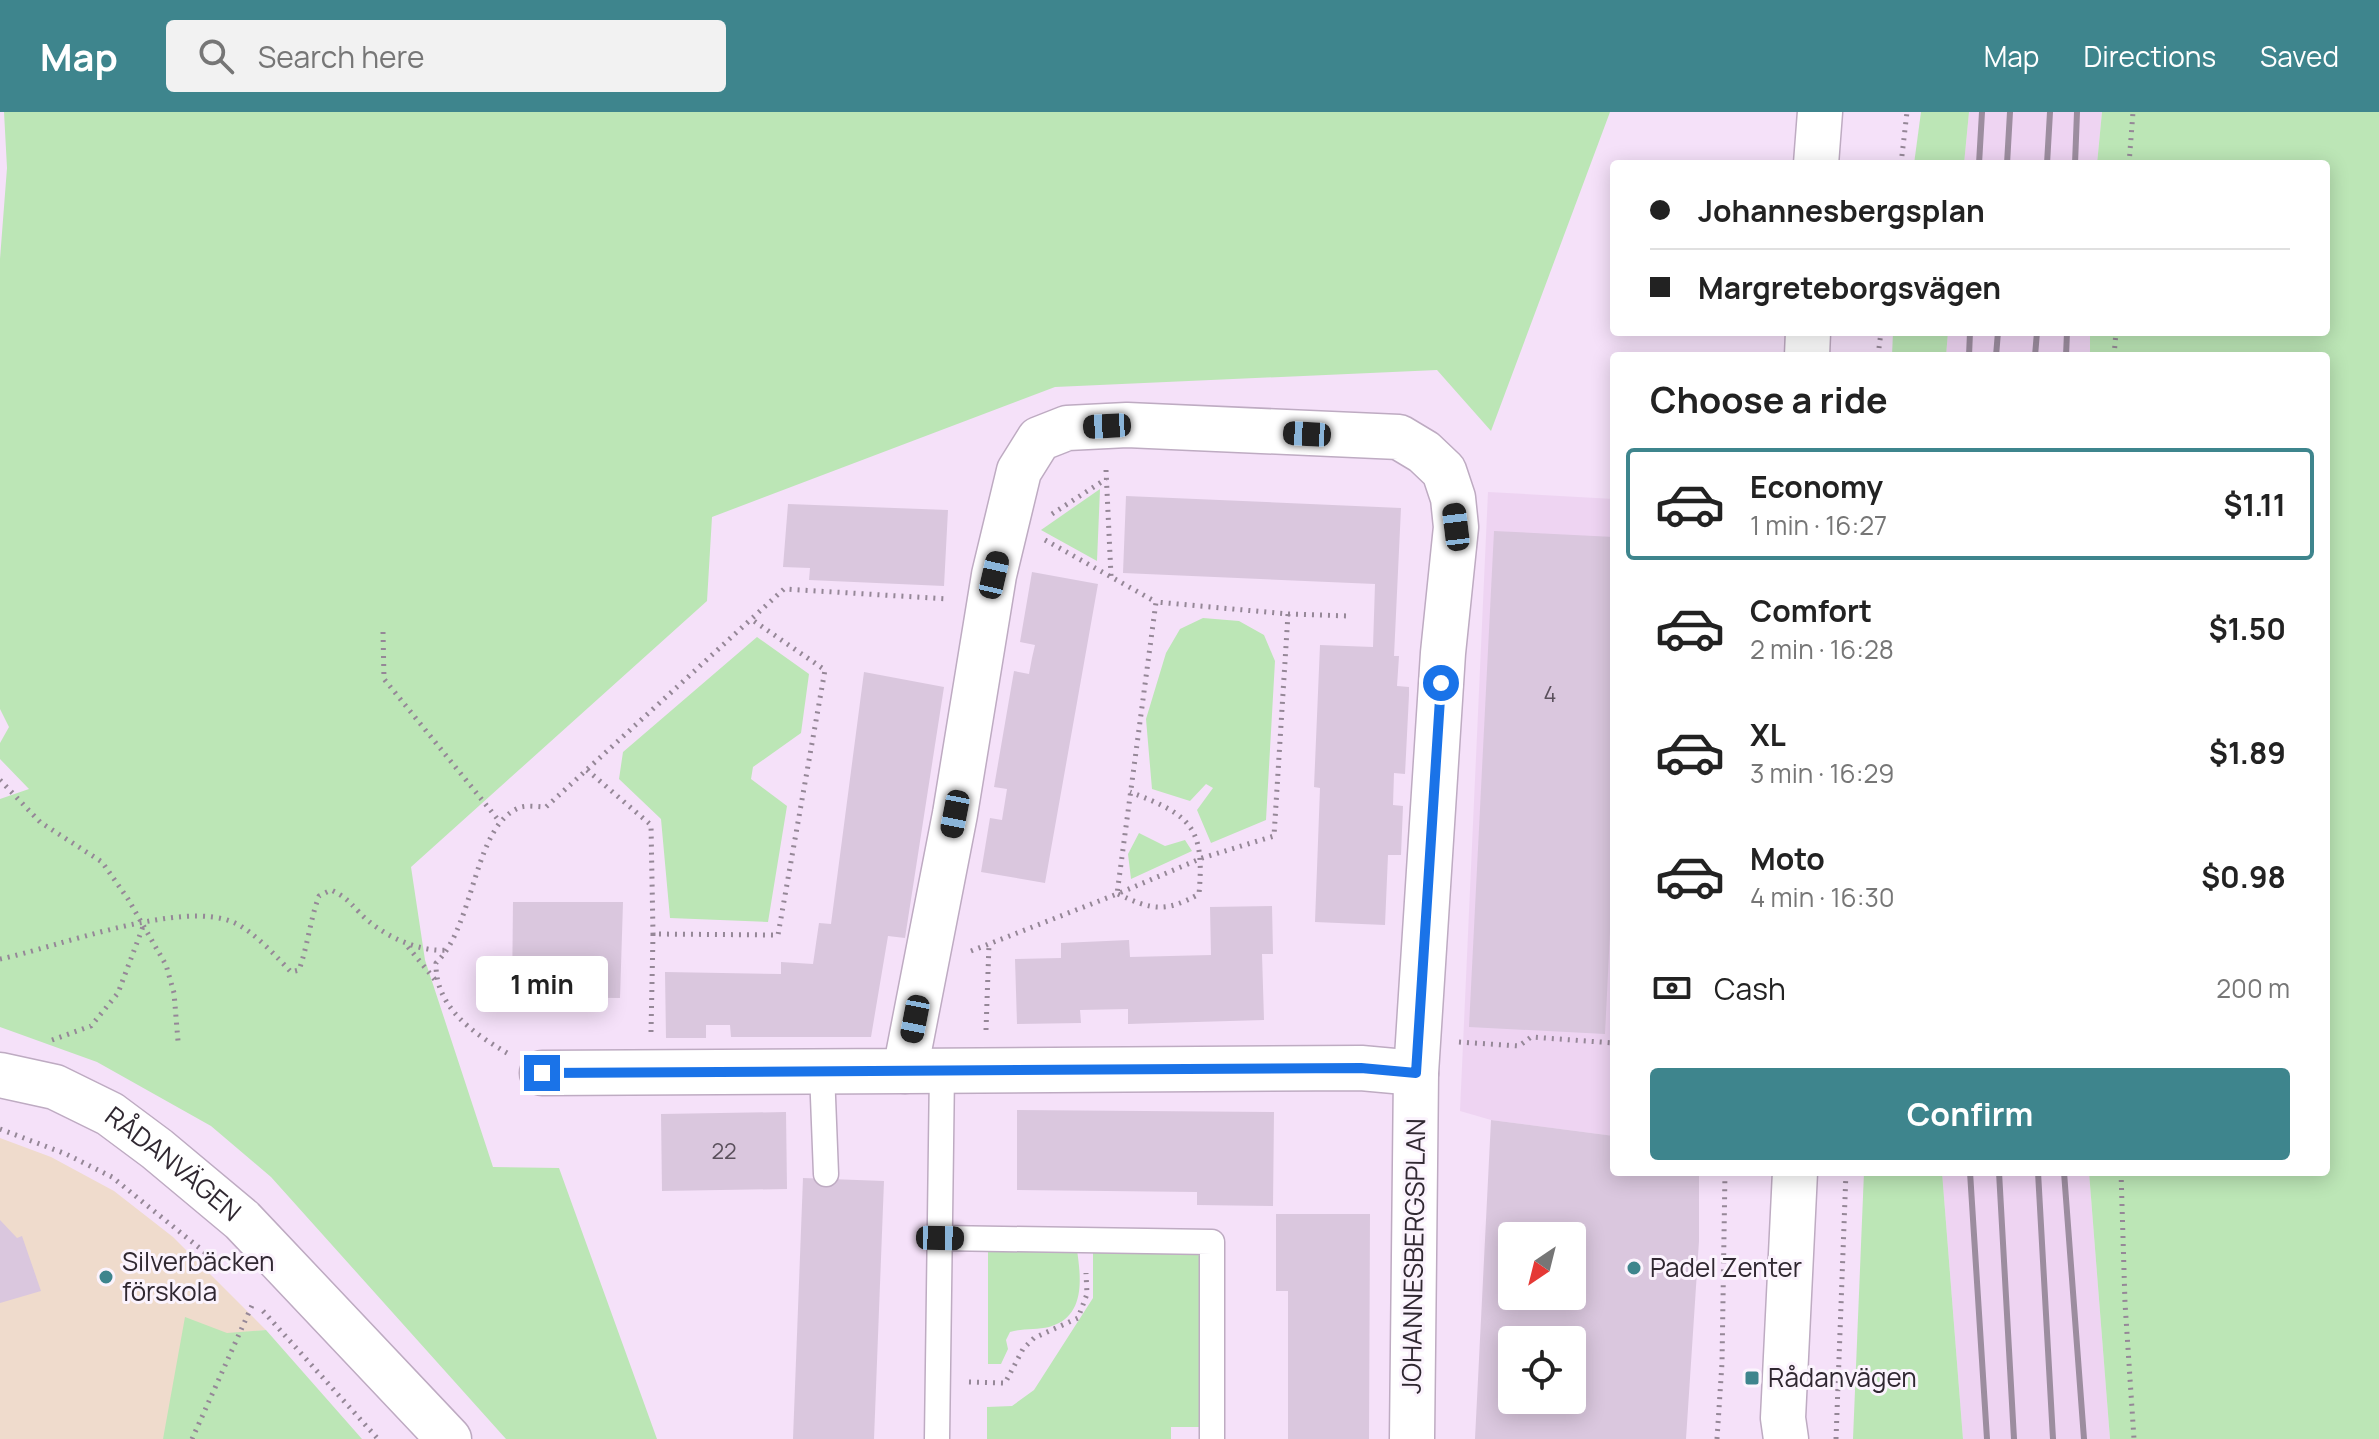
<!DOCTYPE html>
<meta charset="utf-8">
<style>
:root{--surface:#fff;--page:#f2f2f2;--text:#222;--muted:#767676;--line:#e0e0e0;--accent:#3e858d}
body{margin:0;font-family:Manrope,sans-serif;background:var(--page);color:var(--text);height:100vh;display:flex;flex-direction:column;font-size:30px;white-space:nowrap}
*{box-sizing:border-box;margin:0}
p{font-size:26px;color:var(--muted)}
.icon{flex:none;width:44px;height:44px;fill:none;stroke:currentColor;stroke-width:2;stroke-linecap:round;stroke-linejoin:round}
.map{position:relative;flex:1;overflow:hidden}
.panel{position:absolute;left:1610px;top:240px;width:720px;height:824px;display:flex;flex-direction:column;background:var(--surface);border-radius:8px;box-shadow:0 4px 20px #0003}
.panel>*{flex:none}
.banner{position:absolute;left:1610px;top:48px;width:720px;height:176px;border-radius:8px;box-shadow:0 4px 20px #0003;display:grid;align-content:center;height:176px;padding:0 40px;background:var(--surface)}
.needle{width:52px;rotate:215deg}
.controls{position:absolute;left:1498px;top:1110px;display:grid;gap:16px}
.controls a{display:grid;place-items:center;width:88px;height:88px;border-radius:8px;background:var(--surface);box-shadow:0 4px 20px #0003;font-size:40px}
.end{position:absolute;width:36px;height:36px;margin:-18px;border:10px solid #1a73e8;background:#fff;box-shadow:0 0 0 4px #fff}
.from{border-radius:50%}
.bubble{position:absolute;height:56px;border-radius:8px;background:var(--surface);box-shadow:0 4px 20px #0003;font-size:26px;font-weight:700;line-height:56px;text-align:center}
.car{position:absolute;width:24px;height:48px;margin:-24px -12px;border-radius:10px;box-shadow:0 0 6px 2px #0007;background:linear-gradient(#222 24%,#8ab4d8 0 40%,#222 0 76%,#8ab4d8 0 86%,#222 0)}
.banner b{display:flex;align-items:center;gap:28px;height:76px;font-size:30px}
.banner b+b{border-top:2px solid var(--line)}
.banner i{width:20px;height:20px;background:var(--text)}
ul{padding:0;list-style:none}
li{display:flex;align-items:center;gap:24px;height:112px;margin:0 16px 12px;padding:0 24px;border:4px solid transparent;border-radius:8px}
li div{flex:1}
li b{display:block;font-size:30px}
li em{font-style:normal;font-weight:700}
li.selected{border-color:var(--accent)}
li>.icon{width:72px;height:72px;stroke-width:1.5}
h2{padding:0 40px;font-size:36px;line-height:96px}
.pay{display:flex;align-items:center;gap:20px;height:88px;padding:0 40px;font-size:30px}
.pay p{margin-inline-start:auto}
.cta{display:flex;gap:16px;margin-top:auto;padding:16px 40px}
.cta a{flex:1;height:92px;border-radius:8px;background:var(--accent);color:#fff;font-size:32px;font-weight:700;line-height:92px;text-align:center}
header{display:flex;align-items:center;gap:48px;box-sizing:border-box;height:112px;padding:0 40px;background:var(--accent);color:#fff}
header strong{font-size:38px}
nav{display:flex;gap:44px;margin-inline-start:auto;font-size:28px}
.search{width:560px;height:72px;background:var(--page);display:flex;align-items:center;gap:20px;box-sizing:border-box;padding:0 28px;border-radius:8px;color:var(--muted);font-size:30px}
.map>svg:first-child{display:block}
.built{fill:#eed4f2}
.education{fill:#efdbcc}
.green{fill:#bce6b6}
.building{fill:#dac7de;fill-rule:evenodd}
.lines{fill:none;stroke-linecap:round;stroke-linejoin:round}
.lane-casing{stroke:#beabc2;stroke-width:27}
.street-casing{stroke:#beabc2;stroke-width:47}
.secondary-casing{stroke:#beabc2;stroke-width:47}
.path{stroke:#958797;stroke-width:5;stroke-dasharray:2 6;stroke-linecap:butt}
.lane{stroke:#fff;stroke-width:24}
.street{stroke:#fff;stroke-width:44}
.secondary{stroke:#fff;stroke-width:44}
.rail{stroke:#9c8d9f;stroke-width:6}
.route{stroke:#1a73e8;stroke-width:10}
.poi-dot{fill:#3e858d;stroke:#fbf3fd;stroke-width:3}
.labels{text-anchor:middle;stroke-width:6;stroke-linejoin:round;paint-order:stroke}
.number-label{font-size:22px;fill:#5a505c}
.street-label{font-size:26px;fill:#302831;stroke:#fbf3fd}
.poi-label{font-size:26px;fill:#302831;stroke:#fbf3fd;text-anchor:start}
</style>
<header>
<strong>Map</strong>
<div class="search"><svg class="icon" aria-label="search" viewBox="0 0 24 24"><circle cx="10" cy="10" r="6"/><path d="M15 15l6 6"/></svg>Search here</div>
<nav><a>Map</a><a>Directions</a><a>Saved</a></nav>
</header>
<div class="map">
<svg width="2379" height="1327" viewBox="0 0 2379 1327">
<rect width="100%" height="100%" fill="#f5e1f9"/>
<g class="built">
<path d="M1969 0H2102L2097 52H1964Z"/>
<path d="M1948 220H2090V244H1946Z"/>
<path d="M1488 380 1614 387V1024L1491 1008 1460 999Z"/>
<path d="M1942 1060H2089L2110 1327H1963Z"/>
</g>
<path class="education" d="M0 1026 51 1045 114 1079 173 1125 266 1218 227 1222 163 1327H0Z"/>
<g class="green">
<path d="M4 0H1610L1491 319 1437 258 1055 275 712 405 707 489 411 755 425 848 493 1055 559 1056 657 1327H506L271 1065 211 1014 97 950 0 915V687L29 677 0 647V631L9 615 0 597V147L7 56Z"/>
<path d="M1921 0H1969L1964 52H1914Z"/>
<path d="M2102 0H2379V1327H2110L2089 1060H2326V244H2090V220H2326V52H2097Z"/>
<path d="M1893 220H1948L1946 244H1892Z"/>
<path d="M1100 377 1097 449 1041 418Z"/>
<path d="M1203 506 1239 509 1264 523 1275 549 1266 708 1211 731 1197 698 1213 676 1206 672 1190 689 1152 677 1146 607 1166 541 1180 517Z"/>
<path d="M757 525 809 562 801 621 753 655 751 667 787 694 768 810 670 806 661 707 619 667 623 640Z"/>
<path d="M1139 721 1165 734 1185 728 1192 739 1131 767 1128 742Z"/>
<path d="M1864 1060H1942L1963 1327H1853Z"/>
<path d="M988 1138H1077C1081 1166 1086 1205 1049 1215 1037 1218 1023 1216 1010 1220L1006 1228 1008 1237 1001 1252H988Z"/>
<path d="M1093 1138 1204 1139V1315H1171V1327H987V1295L1012 1294 1034 1278 1093 1186Z"/>
<path d="M185 1205 227 1221 266 1218 362 1327H163Z"/>
</g>
<g class="building">
<path d="M1126 384 1401 396 1394 544H1399L1397 574 1409 575V583L1405 662 1394 661 1393 693 1403 694 1401 743H1388L1385 813 1315 810 1320 676 1314 675 1320 533 1373 535 1375 472 1123 461Z"/>
<path d="M788 392 948 398 944 474 809 468 810 456 783 455Z"/>
<path d="M1494 419 1614 425V739L1605 922 1469 915Z"/>
<path d="M1032 460 1098 472 1045 771 981 760 990 706 1002 708 1007 677 994 675 1014 559 1029 562 1032 546 1035 533 1020 530Z"/>
<path d="M864 560 944 575 905 826 888 824 871 925H731L730 913H706V926H666L665 860 781 862V850L813 852 819 811 831 812Z"/>
<path d="M513 790H623L620 886 512 885Z"/>
<path d="M1272 794 1273 842H1262L1264 908 1128 912V897L1080 898 1081 911 1017 912 1015 847 1061 846V831L1129 828 1130 845 1211 843 1210 795Z"/>
<path d="M1017 998 1274 1000 1273 1094 1197 1093V1080L1017 1078Z"/>
<path d="M786 1000 787 1077 662 1079 661 1002Z"/>
<path d="M1491 1008 1614 1024V1060H1699V1129L1686 1327H1475ZM1512 1124H1572V1184H1512ZM1512 1228H1572V1288H1512Z"/>
<path d="M803 1066 884 1069 874 1327H793Z"/>
<path d="M1276 1102H1370L1369 1327H1288V1179H1276Z"/>
<path d="M0 1108 17 1126 22 1124 41 1179 0 1191Z"/>
</g>
<g class="lines">
<defs>
<g id="lane">
<path d="M822 960 826 1062"/>
<path d="M940 1126 1212 1130V1327"/>
<path d="M937 1327 942 959"/>
</g>
<g id="street">
<path d="M905 959 1361 956 1416 961"/>
<path d="M542 961 905 959 955 702 994 463 1019 359 1039 327 1067 316 1127 313 1399 325 1424 340 1444 359 1453 386 1456 415 1443 541 1416 961 1412 1327"/>
<path id="s1" d="M0 963 55 975 110 1002 157 1037 242 1108 449 1327"/>
</g>
<g id="secondary">
<path d="M1816 52 1820 0"/>
<path d="M1807 244 1808 220"/>
<path d="M1786 1327 1783 1306 1795 1060"/>
</g>
</defs>
<use href="#lane" class="lane-casing"/>
<use href="#street" class="street-casing"/>
<use href="#secondary" class="secondary-casing"/>
<g class="path">
<path d="M1901 52 1907 0"/>
<path d="M2129 52 2133 0"/>
<path d="M1878 244 1881 220"/>
<path d="M2114 244 2116 220"/>
<path d="M1106 358 1111 464"/>
<path d="M1052 402 1106 367"/>
<path d="M1045 428 1156 490"/>
<path d="M1288 502 1349 504"/>
<path d="M383 520 384 567 500 710"/>
<path d="M587 658 651 713 653 822"/>
<path d="M0 668 40 710 102 750 128 787 166 853 174 881 178 929"/>
<path d="M1118 782C1152 798 1165 801 1199 782 1205 715 1191 703 1130 680"/>
<path d="M408 835 436 869"/>
<path d="M971 839 1117 782 1156 490 1288 502 1274 724 1202 746 1117 782"/>
<path d="M0 847C55 836 183 786 235 811 255 821 275 843 291 860L299 858C308 833 310 808 319 784L331 778C346 785 348 789 359 800 380 823 419 841 449 838"/>
<path d="M986 918 989 832"/>
<path d="M651 920 653 822 778 823 825 558 751 507"/>
<path d="M52 928 91 914 118 881 144 812"/>
<path d="M1459 930 1519 934 1531 925 1614 931"/>
<path d="M507 941C473 921 435 895 436 851 476 812 473 712 521 695 528 693 539 695 546 695L784 477 949 487"/>
<path d="M0 1017 66 1042 112 1065 218 1151"/>
<path d="M2121 1060 2125 1191 2134 1327"/>
<path d="M263 1199 378 1327"/>
<path d="M969 1270 1005 1271 1023 1237 1034 1226 1078 1206 1087 1182 1086 1161"/>
<path d="M192 1327 254 1189"/>
<path d="M1717 1327 1722 1251 1725 1060"/>
<path d="M1836 1327 1846 1060"/>
</g>
<use href="#lane" class="lane"/>
<use href="#street" class="street"/>
<use href="#secondary" class="secondary"/>
<g class="rail">
<path d="M1979 52 1982 0"/>
<path d="M2007 52 2010 0"/>
<path d="M2047 52 2050 0"/>
<path d="M2075 52 2077 0"/>
<path d="M1969 244 1970 220"/>
<path d="M1996 244 1998 220"/>
<path d="M2035 244 2037 220"/>
<path d="M2066 244 2067 220"/>
<path d="M1970 1060 1987 1327"/>
<path d="M1999 1060 2014 1327"/>
<path d="M2038 1060 2053 1327"/>
<path d="M2064 1060 2084 1327"/>
</g>
</g>
<g class="lines">
<path class="route" d="M542 961 1361 956 1416 961 1441 571"/>
</g>
<g class="poi-dot">
<circle cx="1634" cy="1156" r="8"/>
<circle cx="106" cy="1165" r="8"/>
<rect x="1744" y="1258" width="16" height="16" rx="4"/>
</g>
<g class="labels">
<g class="number-label">
<text x="1550" y="590">4</text>
<text x="724" y="1047">22</text>
</g>
<g class="street-label">
<text dy="9" stroke="none"><textPath href="#s1" startOffset="198">RÅDANVÄGEN</textPath></text>
<text transform="translate(1414 1144) rotate(-89)" y="9">JOHANNESBERGSPLAN</text>
</g>
<g class="poi-label">
<text x="122" y="1159">Silverbäcken<tspan x="122" dy="30">förskola</tspan></text>
<text x="1650" y="1165">Padel Zenter</text>
<text x="1768" y="1275">Rådanvägen</text>
</g>
</g>
</svg>
<div class="controls">
<a><svg class="needle" viewBox="-14 -14 28 28"><path d="M0-13l5 13h-10z" fill="#e53935"/><path d="M0 13l5-13h-10z" fill="#767676"/></svg></a>
<a><svg class="icon" aria-label="locate" viewBox="0 0 24 24"><circle cx="12" cy="12" r="6"/><path d="M12 2v4M12 18v4M2 12h4M18 12h4"/></svg></a>
</div>
<i class="end from" style="left:1441px;top:571px"></i>
<i class="end" style="left:542px;top:961px"></i>
<div class="bubble" style="left:476px;top:844px;width:132px">1 min</div>
<i class="car" style="left:1107px;top:314px;rotate:267deg"></i>
<i class="car" style="left:1307px;top:322px;rotate:273deg"></i>
<i class="car" style="left:1456px;top:415px;rotate:353deg"></i>
<i class="car" style="left:994px;top:463px;rotate:13deg"></i>
<i class="car" style="left:955px;top:702px;rotate:191deg"></i>
<i class="car" style="left:915px;top:907px;rotate:191deg"></i>
<i class="car" style="left:940px;top:1126px;rotate:91deg"></i>
<div class="banner">
<b><i class="from"></i>Johannesbergsplan</b>
<b><i></i>Margreteborgsvägen</b>
</div>
<section class="panel">
<h2>Choose a ride</h2>
<ul>
<li class="selected"><svg class="icon" aria-label="car" viewBox="0 0 24 24"><path d="M5 17H2v-5l4-1 3-4h7l3 4 3 1v5h-3M9 17h6M6 11h13"/><circle cx="7" cy="17" r="2"/><circle cx="17" cy="17" r="2"/></svg><div><b>Economy</b><p>1 min · 16:27</p></div><em>$1.11</em></li>
<li><svg class="icon" aria-label="car" viewBox="0 0 24 24"><path d="M5 17H2v-5l4-1 3-4h7l3 4 3 1v5h-3M9 17h6M6 11h13"/><circle cx="7" cy="17" r="2"/><circle cx="17" cy="17" r="2"/></svg><div><b>Comfort</b><p>2 min · 16:28</p></div><em>$1.50</em></li>
<li><svg class="icon" aria-label="car" viewBox="0 0 24 24"><path d="M5 17H2v-5l4-1 3-4h7l3 4 3 1v5h-3M9 17h6M6 11h13"/><circle cx="7" cy="17" r="2"/><circle cx="17" cy="17" r="2"/></svg><div><b>XL</b><p>3 min · 16:29</p></div><em>$1.89</em></li>
<li><svg class="icon" aria-label="car" viewBox="0 0 24 24"><path d="M5 17H2v-5l4-1 3-4h7l3 4 3 1v5h-3M9 17h6M6 11h13"/><circle cx="7" cy="17" r="2"/><circle cx="17" cy="17" r="2"/></svg><div><b>Moto</b><p>4 min · 16:30</p></div><em>$0.98</em></li>
</ul>
<div class="pay"><svg class="icon" aria-label="cash" viewBox="0 0 24 24"><path d="M3 7h18v10H3z"/><circle cx="12" cy="12" r="2"/></svg>Cash<p>200 m</p></div>
<div class="cta"><a>Confirm</a></div>
</section>
</div>
